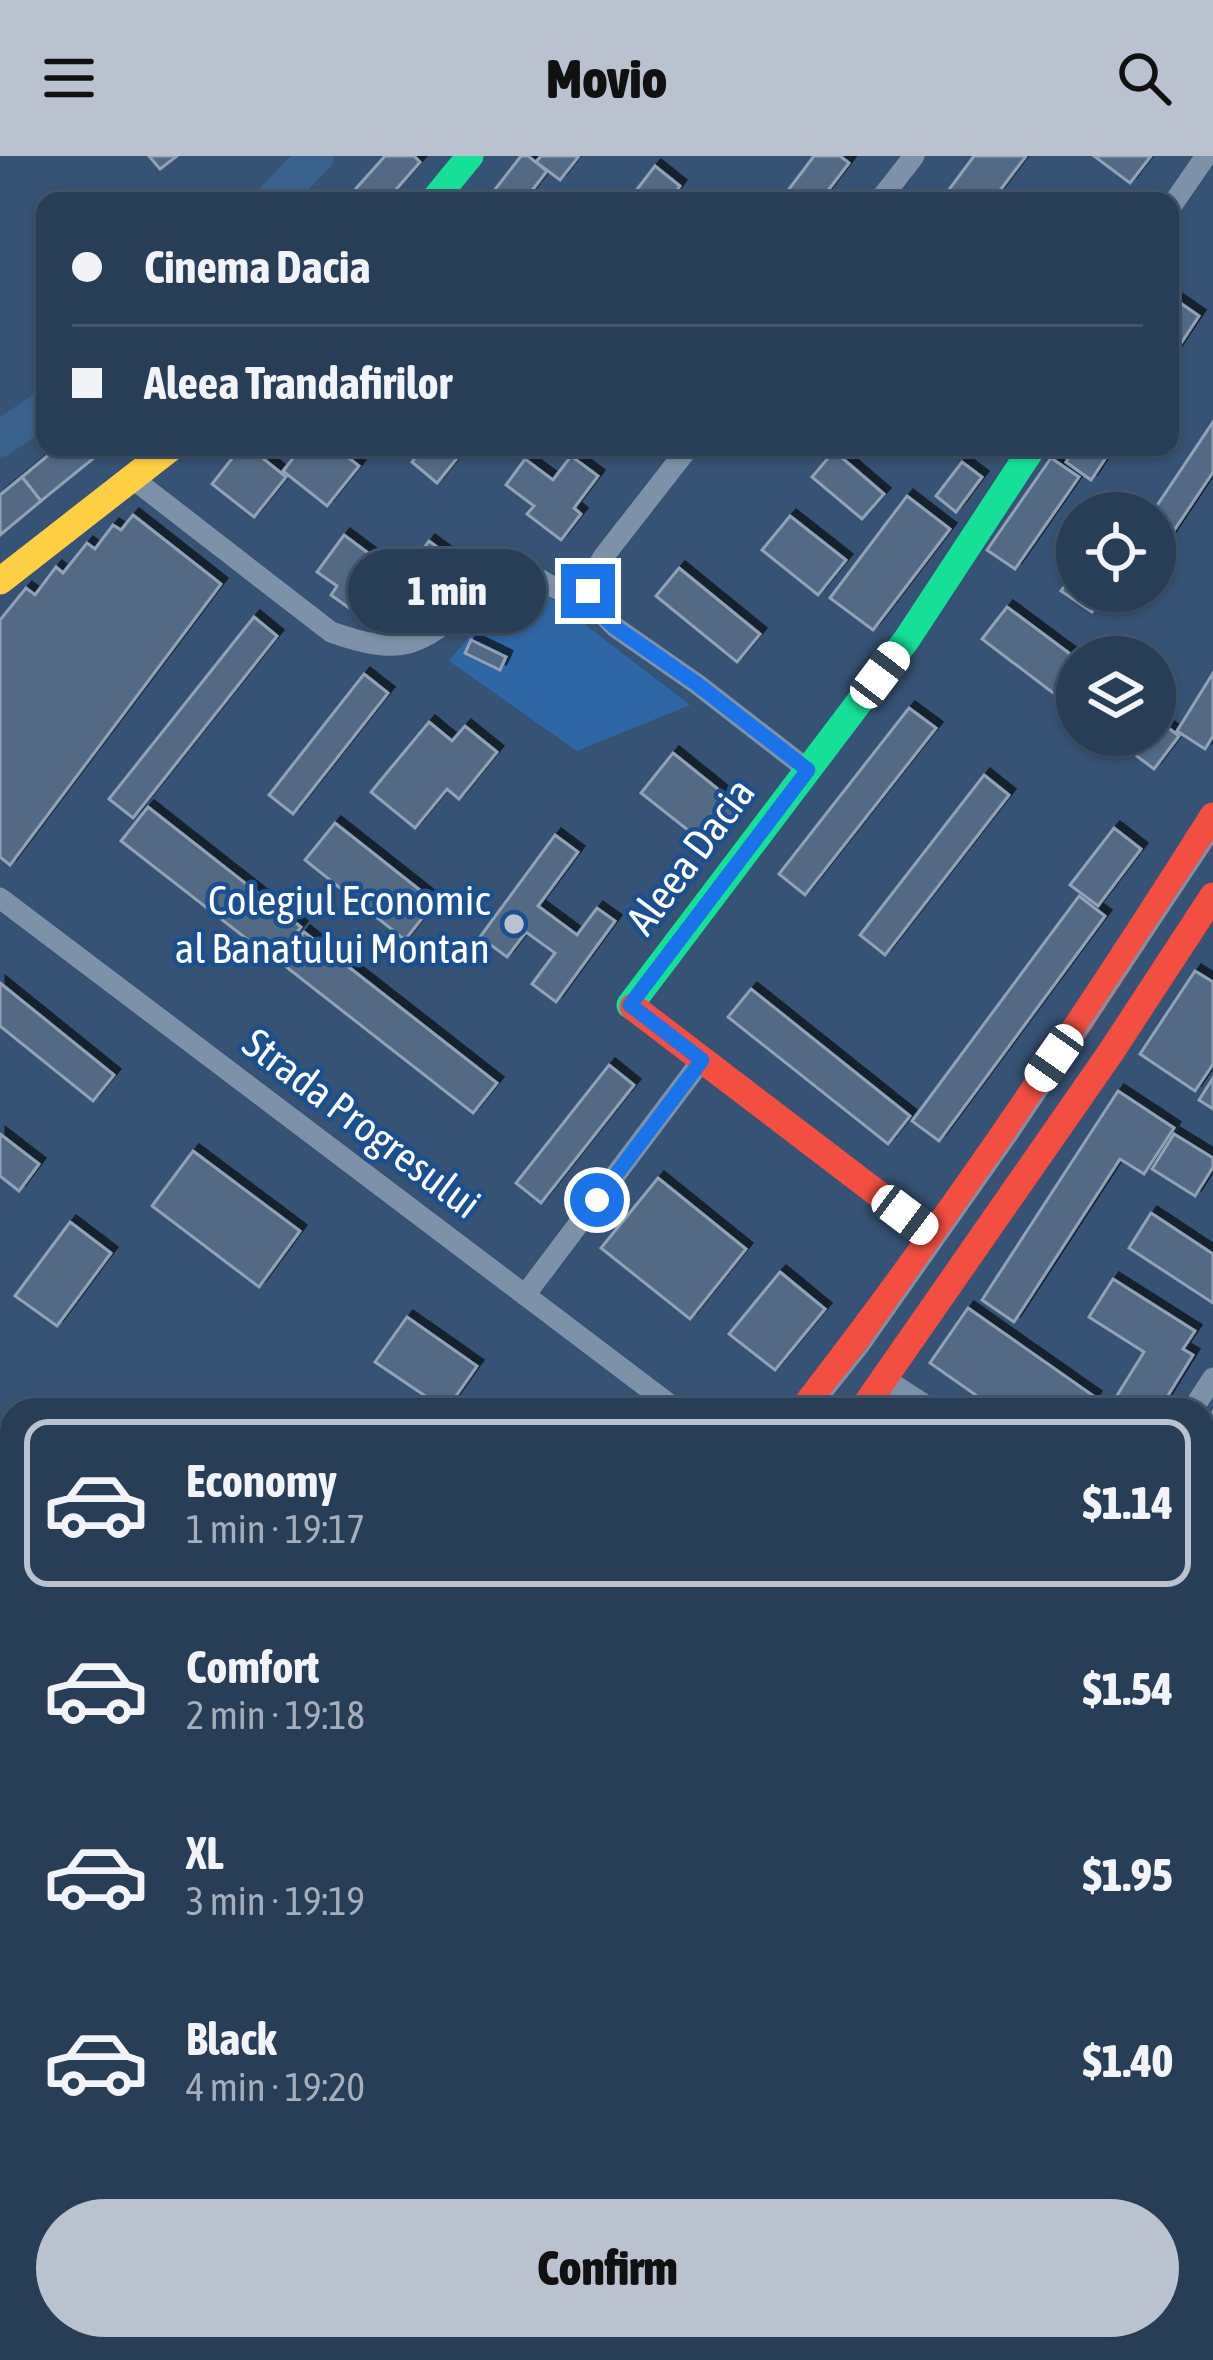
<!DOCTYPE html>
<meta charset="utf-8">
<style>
:root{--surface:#283e57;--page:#344961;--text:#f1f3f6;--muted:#a5aeba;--line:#44576d;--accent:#b9c2ce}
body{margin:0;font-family:"Asap Condensed",sans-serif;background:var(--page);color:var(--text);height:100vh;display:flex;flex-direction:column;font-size:45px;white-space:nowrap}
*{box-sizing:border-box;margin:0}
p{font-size:39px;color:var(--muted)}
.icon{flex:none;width:66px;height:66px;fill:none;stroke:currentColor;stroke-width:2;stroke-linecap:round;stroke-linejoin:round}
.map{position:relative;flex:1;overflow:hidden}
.sheet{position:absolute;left:0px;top:1242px;width:1215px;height:963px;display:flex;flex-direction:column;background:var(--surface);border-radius:36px 36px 0 0;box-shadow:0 3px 9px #0004,0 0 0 3px var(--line)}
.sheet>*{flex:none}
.top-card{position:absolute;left:36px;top:36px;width:1143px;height:264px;border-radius:24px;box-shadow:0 3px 9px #0004,0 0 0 3px var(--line);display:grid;align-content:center;height:264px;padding:0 36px;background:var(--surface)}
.controls{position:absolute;left:1056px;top:336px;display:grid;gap:24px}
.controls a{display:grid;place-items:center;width:120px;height:120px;border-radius:50%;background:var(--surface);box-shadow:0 3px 9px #0004,0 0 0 3px var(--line);font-size:60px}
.end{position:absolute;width:54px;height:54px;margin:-27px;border:15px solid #1a73e8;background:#fff;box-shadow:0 0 0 6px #fff}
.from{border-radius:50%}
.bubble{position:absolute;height:84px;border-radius:42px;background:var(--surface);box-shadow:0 3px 9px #0004,0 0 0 3px var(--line);font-size:39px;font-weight:800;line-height:84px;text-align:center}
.car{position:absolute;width:36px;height:72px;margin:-36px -18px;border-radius:15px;box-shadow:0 0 9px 3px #0007;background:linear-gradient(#fff 24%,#345 0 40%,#fff 0 76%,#345 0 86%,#fff 0)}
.top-card b{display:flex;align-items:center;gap:42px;height:114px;font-size:45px}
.top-card b+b{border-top:3px solid var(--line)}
.top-card i{width:30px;height:30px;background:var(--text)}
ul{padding:21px 0 0;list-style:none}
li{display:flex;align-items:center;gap:36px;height:168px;margin:0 24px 18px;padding:0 12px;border:6px solid transparent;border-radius:24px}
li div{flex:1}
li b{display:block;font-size:45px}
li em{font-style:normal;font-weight:800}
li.current{border-color:var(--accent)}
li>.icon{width:108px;height:108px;stroke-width:1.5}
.button{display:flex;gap:24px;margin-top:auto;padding:24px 36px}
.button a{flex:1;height:138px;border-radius:72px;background:var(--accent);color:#111;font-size:48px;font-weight:800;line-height:138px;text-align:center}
header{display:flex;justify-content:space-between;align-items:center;height:156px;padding:0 36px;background:var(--accent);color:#111;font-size:54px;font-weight:800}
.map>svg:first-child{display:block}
.green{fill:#2f66a5}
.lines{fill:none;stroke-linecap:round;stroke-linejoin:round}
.river{stroke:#3b618d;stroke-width:36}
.building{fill:#526984;stroke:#92a2b6;stroke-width:3;filter:url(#shadow)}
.street{stroke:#7d92a8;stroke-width:21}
.fast{stroke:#16e098;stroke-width:27}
.slow{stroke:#ffcf43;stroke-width:27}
.jam{stroke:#f24e42;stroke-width:27}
.tram{stroke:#7e92a7;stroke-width:3}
.route{stroke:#1a73e8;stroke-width:15}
.poi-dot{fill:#b9c2ce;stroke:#1b4f8f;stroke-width:4.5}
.labels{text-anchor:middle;stroke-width:9;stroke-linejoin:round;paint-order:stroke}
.street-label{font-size:42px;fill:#fff;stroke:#1b4f8f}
.poi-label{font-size:42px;fill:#fff;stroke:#1b4f8f;text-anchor:end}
</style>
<header><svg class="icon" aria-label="menu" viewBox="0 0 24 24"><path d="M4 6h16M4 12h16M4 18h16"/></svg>Movio<svg class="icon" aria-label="search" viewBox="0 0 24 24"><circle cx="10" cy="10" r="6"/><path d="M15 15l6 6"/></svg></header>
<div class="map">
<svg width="1213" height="2204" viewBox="0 0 1213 2204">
<defs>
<filter id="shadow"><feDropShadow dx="6" dy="-6" stdDeviation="0" flood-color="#0009"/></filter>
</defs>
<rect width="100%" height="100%" fill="#365274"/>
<g class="green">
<path d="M522 429 540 434 690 549 577 595 449 505 494 451 517 468 531 449 508 432Z"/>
<path d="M1203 1461 1213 1468V2073L1203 2081Z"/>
</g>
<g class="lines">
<g class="river">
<path d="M272 45 316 0"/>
<path d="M0 283 45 252"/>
</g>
</g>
<g class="building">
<path d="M149 0H177L160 13Z"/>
<path d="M385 0H414L420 6 386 45H361L352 37Z"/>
<path d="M521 0H528L547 15 524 45H486Z"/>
<path d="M541 0H579L560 24 536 6Z"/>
<path d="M814 0H840L849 7 820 45H780Z"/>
<path d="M974 0H1026L992 45H953L945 39Z"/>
<path d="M1094 0H1151L1130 27Z"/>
<path d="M655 10 680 30 669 45H628Z"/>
<path d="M1173 142 1199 160 1170 204V147Z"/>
<path d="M1213 266V316L1167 385 1155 378V357H1152Z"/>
<path d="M58 291H87L95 301 41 345 22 321Z"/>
<path d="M241 291H249L286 321 254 361 212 328Z"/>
<path d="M302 291H335L359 310 327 350 283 315Z"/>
<path d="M424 291H466L437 327 412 306Z"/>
<path d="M1075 291H1113L1091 324 1066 306Z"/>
<path d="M834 295 884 338 862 363 812 321Z"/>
<path d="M571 300 598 320 574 352 581 358 561 384 527 358 534 350 506 329 525 303 553 324Z"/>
<path d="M1051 302 1079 321 1015 413 987 394Z"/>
<path d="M962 306 982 321 956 356 936 340Z"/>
<path d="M22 321 41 345 0 379V339Z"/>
<path d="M907 340 950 373 873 474 830 442Z"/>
<path d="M133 359 221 428 10 709 0 701V464L26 432 35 439 56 411 63 417 87 387 95 393 113 369 121 374Z"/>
<path d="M790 360 846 404 818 439 762 394Z"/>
<path d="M344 379 379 405 372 416 387 428 407 400 414 406 429 385 462 409 435 446 427 440 416 455 388 435 366 464 331 439 337 430 317 416Z"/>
<path d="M679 412 760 478 737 506 656 440Z"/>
<path d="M1077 413V435H1106L1092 456 1061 435Z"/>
<path d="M508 432 532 450 517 469 494 451Z"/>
<path d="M1007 451 1077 503V555L982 483Z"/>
<path d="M254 461 277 480 133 662 109 643Z"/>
<path d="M471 484 506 501 500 514 465 497Z"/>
<path d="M1213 517V580L1205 593 1177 575Z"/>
<path d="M364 518 388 537 293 658 269 639Z"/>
<path d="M909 552 936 572 805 739 779 718Z"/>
<path d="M1155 562 1179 580 1154 613 1109 579H1155Z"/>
<path d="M429 566 452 585 465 570 497 596 459 643 447 633 415 672 371 636Z"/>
<path d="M673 597 739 650 708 690 641 637Z"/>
<path d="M984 619 1009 639 885 799 860 779Z"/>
<path d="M148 651 301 771 275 805 121 685Z"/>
<path d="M335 667 435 746 405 784 305 704Z"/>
<path d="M1114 672 1141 693 1098 750 1070 729Z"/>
<path d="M555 679 578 696 538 750 577 779 597 752 615 765 556 846 532 828 555 797 526 776 507 801 480 781Z"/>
<path d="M1079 740 1105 760 939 985 912 965Z"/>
<path d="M304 776 497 927 473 957 280 806Z"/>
<path d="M1195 815 1213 826V908L1195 935 1140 898Z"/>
<path d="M0 827 114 919 93 945 0 870Z"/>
<path d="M751 833 910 960 888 988 728 861Z"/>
<path d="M609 909 634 929 541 1047 516 1027Z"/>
<path d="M1213 922V953L1199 944Z"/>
<path d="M1118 935 1174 972 1144 1018 1120 1003 1014 1166 982 1144Z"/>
<path d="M0 978 39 1008 19 1035 0 1020Z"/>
<path d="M1174 978 1213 1002V1011L1195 1040 1152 1013Z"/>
<path d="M193 995 300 1075 259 1131 152 1050Z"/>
<path d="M658 1022 746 1093 690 1163 601 1092Z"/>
<path d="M1151 1057 1213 1098V1147L1129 1092Z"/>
<path d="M70 1066 111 1097 57 1170 15 1140Z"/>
<path d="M780 1116 825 1153 775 1214 729 1178Z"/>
<path d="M1113 1123 1195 1175 1183 1193 1193 1199 1159 1254H1108L1144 1196 1089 1161Z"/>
<path d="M968 1152 1095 1241 1086 1254H997L930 1207Z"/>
<path d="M407 1161 477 1210 446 1254 375 1206Z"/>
<path d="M1213 1256V1317L1207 1326 1203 1324V1271Z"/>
<path d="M1203 1337 1213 1343V1389L1203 1383Z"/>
<path d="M12 1615V1660L0 1674V1628Z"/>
<path d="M1203 1782 1213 1790V1910L1203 1903Z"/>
<path d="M87 2193H125L133 2204H73Z"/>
<path d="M315 2193H329L334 2204H289Z"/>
<path d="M403 2193H494L467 2204H376Z"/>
<path d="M815 2193H861L857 2197 864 2204H817L811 2198Z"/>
<path d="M936 2193H993L990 2196 997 2201 995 2204H927Z"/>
</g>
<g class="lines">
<g class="street">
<path d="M879 45 914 0"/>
<path d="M1170 52 1206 0"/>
<path d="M689 291 604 400 590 423 588 435 591 445 615 471 697 528 808 614"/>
<path d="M132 322 331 476C402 501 419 491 473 444 484 433 495 422 510 417 529 410 543 429 561 434 570 437 579 435 588 435"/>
<path d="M0 742 677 1254"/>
<path d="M525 1139 702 904"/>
<path d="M885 1223 933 1254"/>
<path d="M1192 1254 1213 1222"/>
<path d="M1203 1428 1213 1434"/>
<path d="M694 2193 706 2204"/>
</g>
<g class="fast">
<path d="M433 45 470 0"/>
<path d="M633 851 630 849 907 483 1033 291"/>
<path d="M1203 2120 1213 2112"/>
</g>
<g class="slow">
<path d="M0 425 172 291"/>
<path d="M0 2106 12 2098"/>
<path d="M0 2173 12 2166"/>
<path d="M1095 2204 1109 2193"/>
</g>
<g class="jam">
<path d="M633 851 932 1079"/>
<path d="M802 1254C950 1064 1085 863 1213 660"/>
<path d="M862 1254 1111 896 1213 740"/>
</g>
<g class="tram">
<path d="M819 1254 867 1194 1016 982 1213 686"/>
<path d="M0 2127 12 2119"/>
<path d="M0 2148 12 2140"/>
</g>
</g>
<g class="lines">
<path class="route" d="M588 435 599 457 615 471 697 528 808 614 630 849 702 904 597 1044"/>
</g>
<circle class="poi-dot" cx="514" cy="768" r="12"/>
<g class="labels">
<g class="street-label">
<text transform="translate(690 700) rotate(-53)" y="15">Aleea Dacia</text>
<text transform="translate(362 967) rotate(37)" y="15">Strada Progresului</text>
</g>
<g class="poi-label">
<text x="490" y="759">Colegiul Economic<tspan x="490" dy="48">al Banatului Montan</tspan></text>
</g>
</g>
</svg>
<div class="controls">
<a><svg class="icon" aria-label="locate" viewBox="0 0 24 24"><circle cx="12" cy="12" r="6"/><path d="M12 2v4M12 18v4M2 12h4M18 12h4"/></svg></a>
<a><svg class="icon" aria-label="layers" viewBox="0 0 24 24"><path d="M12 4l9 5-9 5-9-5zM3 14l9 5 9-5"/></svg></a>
</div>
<i class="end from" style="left:597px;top:1044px"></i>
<i class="end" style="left:588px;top:435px"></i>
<div class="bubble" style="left:348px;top:393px;width:198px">1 min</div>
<i class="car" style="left:880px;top:519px;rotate:37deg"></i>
<i class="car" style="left:1054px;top:902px;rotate:215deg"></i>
<i class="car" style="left:905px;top:1059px;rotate:127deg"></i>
<div class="top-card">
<b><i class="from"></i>Cinema Dacia</b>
<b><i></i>Aleea Trandafirilor</b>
</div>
<section class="sheet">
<ul>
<li class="current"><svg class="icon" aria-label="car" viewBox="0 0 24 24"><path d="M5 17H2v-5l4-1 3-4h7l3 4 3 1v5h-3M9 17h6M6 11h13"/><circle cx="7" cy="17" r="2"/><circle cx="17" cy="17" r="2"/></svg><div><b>Economy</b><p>1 min · 19:17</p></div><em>$1.14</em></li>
<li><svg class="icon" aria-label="car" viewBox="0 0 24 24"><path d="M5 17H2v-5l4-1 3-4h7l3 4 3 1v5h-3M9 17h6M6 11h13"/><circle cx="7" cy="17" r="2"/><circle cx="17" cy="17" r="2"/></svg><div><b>Comfort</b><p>2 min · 19:18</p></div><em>$1.54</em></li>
<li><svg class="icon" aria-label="car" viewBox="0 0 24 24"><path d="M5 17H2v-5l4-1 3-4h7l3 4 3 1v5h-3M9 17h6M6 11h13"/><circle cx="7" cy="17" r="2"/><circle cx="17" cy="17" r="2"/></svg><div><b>XL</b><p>3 min · 19:19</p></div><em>$1.95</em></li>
<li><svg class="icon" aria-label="car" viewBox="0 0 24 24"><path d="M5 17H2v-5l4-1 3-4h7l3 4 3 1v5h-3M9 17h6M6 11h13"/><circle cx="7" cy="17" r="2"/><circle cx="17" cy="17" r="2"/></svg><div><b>Black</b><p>4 min · 19:20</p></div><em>$1.40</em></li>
</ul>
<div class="button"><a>Confirm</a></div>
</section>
</div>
